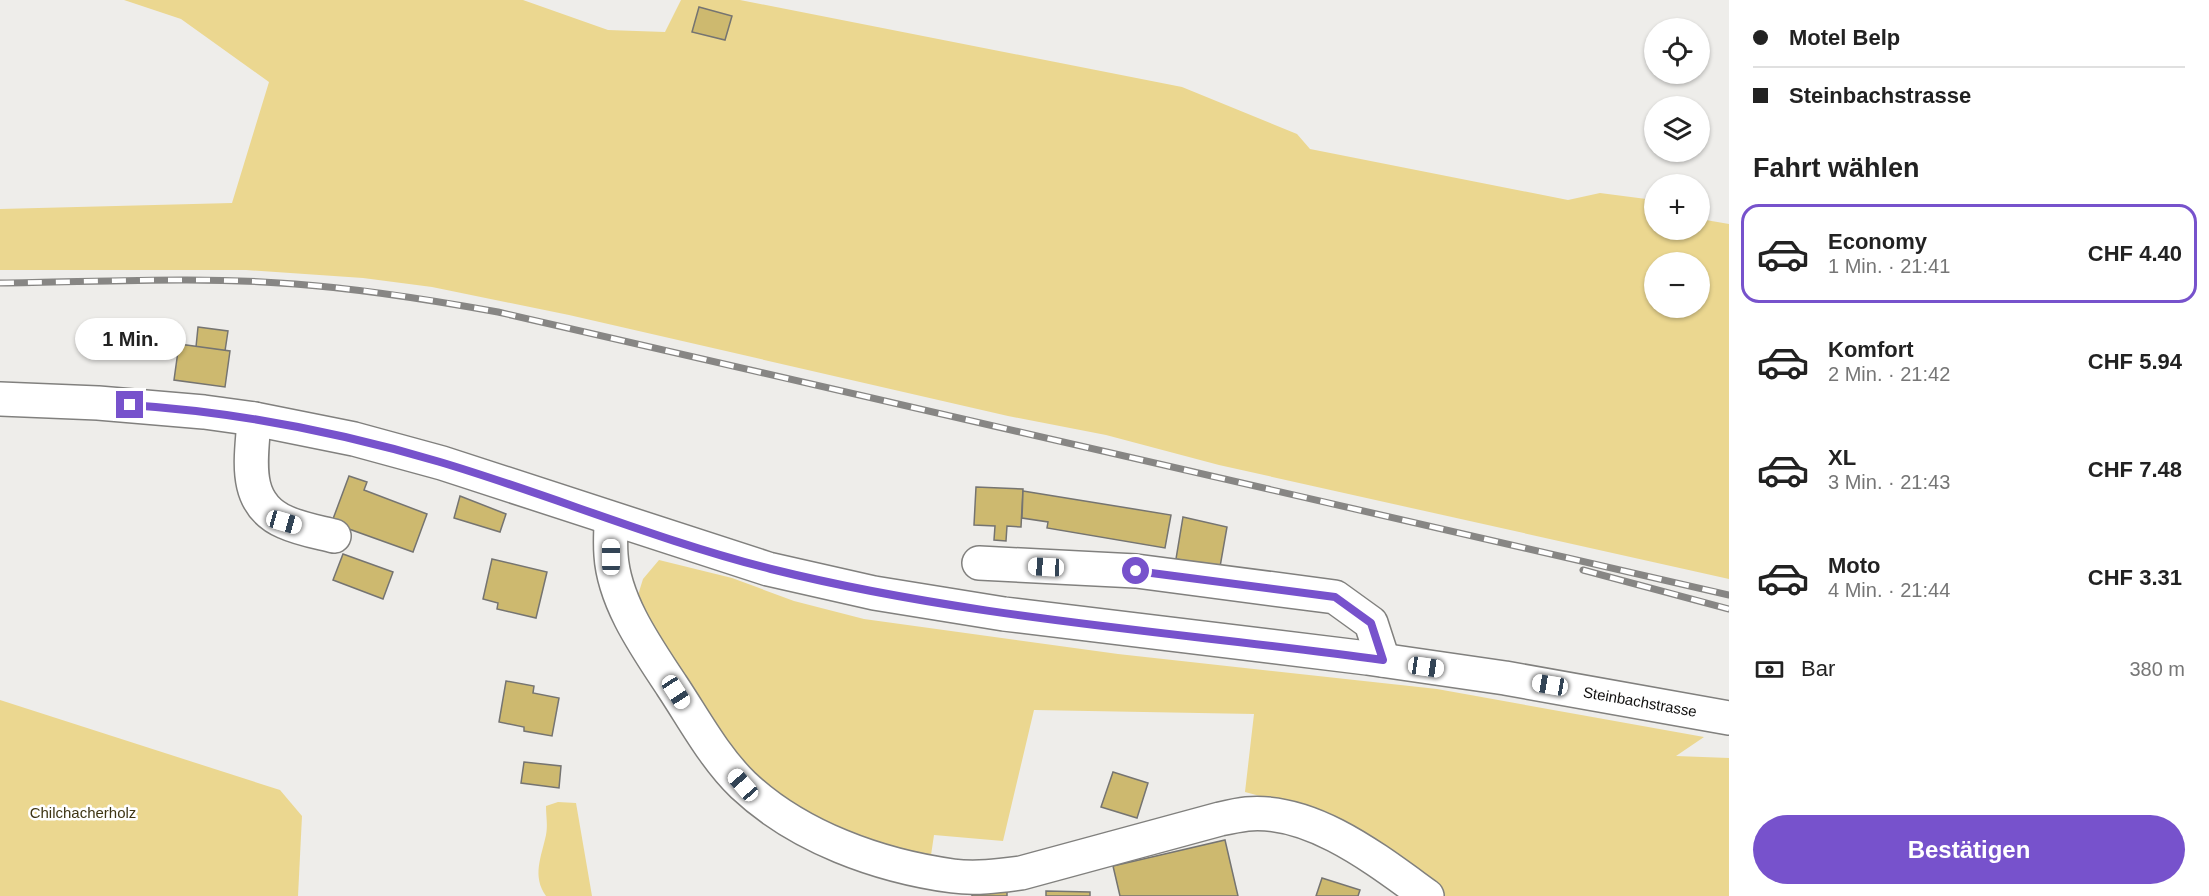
<!DOCTYPE html>
<html lang="de">
<meta charset="utf-8">
<style>
:root{--surface:#fff;--page:#f6f6f6;--text:#222;--muted:#767676;--line:#e0e0e0;--accent:#7752cc}
body{margin:0;font-family:Arial,sans-serif;background:var(--page);color:var(--text);height:100vh;display:flex;flex-direction:column;font-size:22px;white-space:nowrap}
*{box-sizing:border-box;margin:0}
p{font-size:20px;color:var(--muted)}
.icon{flex:none;width:33px;height:33px;fill:none;stroke:currentColor;stroke-width:2;stroke-linecap:round;stroke-linejoin:round}
.map{position:relative;flex:1;overflow:hidden}
.details{display:flex;flex-direction:column;background:var(--surface);width:480px}
.details>*{flex:none}
.banner{display:grid;align-content:center;height:132px;padding:0 24px;background:var(--surface)}
.buttons{position:absolute;left:1644px;top:18px;display:grid;gap:12px}
.buttons a{display:grid;place-items:center;width:66px;height:66px;border-radius:50%;background:var(--surface);box-shadow:0 2px 4px #0004;font-size:30px}
.end{position:absolute;width:27px;height:27px;margin:-14px;border:8px solid #7752cc;background:#fff;box-shadow:0 0 0 3px #fff}
.from{border-radius:50%}
.bubble{position:absolute;height:42px;border-radius:21px;background:var(--surface);box-shadow:0 2px 4px #0004;font-size:20px;font-weight:600;line-height:42px;text-align:center}
.car{position:absolute;width:18px;height:36px;margin:-18px -9px;border-radius:8px;box-shadow:0 0 4px 2px #0007;background:linear-gradient(#fff 24%,#345 0 40%,#fff 0 76%,#345 0 86%,#fff 0)}
.banner b{display:flex;align-items:center;gap:21px;height:57px;font-size:22px}
.banner b+b{border-top:2px solid var(--line)}
.banner i{width:15px;height:15px;background:var(--text)}
ul{padding:0;list-style:none}
li{display:flex;align-items:center;gap:18px;height:99px;margin:0 12px 9px;padding:0 12px;border:3px solid transparent;border-radius:18px}
li div{flex:1}
li b{display:block;font-size:22px}
li em{font-style:normal;font-weight:600}
li.selected{border-color:var(--accent)}
li>.icon{width:54px;height:54px;stroke-width:1.5}
h2{padding:0 24px;font-size:27px;line-height:72px}
.pay{display:flex;align-items:center;gap:15px;height:66px;padding:0 24px;font-size:22px}
.pay p{margin-inline-start:auto}
.primary-button{display:flex;gap:12px;margin-top:auto;padding:12px 24px}
.primary-button a{flex:1;height:69px;border-radius:36px;background:var(--accent);color:#fff;font-size:24px;font-weight:600;line-height:69px;text-align:center}
main{display:flex;flex:1;min-height:0}
.map>svg:first-child{display:block}
.green{fill:#ebd790;fill-rule:evenodd}
.building{fill:#cdb96f;stroke:#757471;stroke-width:1.5}
.lines{fill:none;stroke-linecap:round;stroke-linejoin:round}
.minor-casing{stroke:#81807e;stroke-width:36}
.major-casing{stroke:#81807e;stroke-width:36}
.minor{stroke:#fff;stroke-width:33}
.major{stroke:#fff;stroke-width:33}
.rail-casing{stroke:#878684;stroke-width:7}
.rail{stroke:#fff;stroke-width:4.5;stroke-dasharray:14;stroke-linecap:butt}
.route{stroke:#7752cc;stroke-width:8}
.labels{text-anchor:middle;stroke-width:5;stroke-linejoin:round;paint-order:stroke}
.street-label{font-size:15px;fill:#100f0e;stroke:#fff}
.park-label{font-size:15px;fill:#3e3514;stroke:#fff}
</style>
<main>
<div class="map">
<svg width="1729" height="896" viewBox="0 0 1729 896">
<rect width="100%" height="100%" fill="#eeedea"/>
<g class="green">
<path d="M124 0H523L608 30 665 32 681 0H740L1182 87 1297 134 1310 149 1568 200 1600 193 1654 200V230H1700V219L1729 224V579L1219 465 1106 435 1008 416 569 315 432 287 363 278 246 270H0V209L232 203 269 82 181 19ZM1654 262H1700V308H1654Z"/>
<path d="M659 560 732 578 794 601 864 619 1118 654 1437 689 1704 737 1676 756 1729 758V896H1437L1317 811 1245 792 1254 714 1034 710 1003 841 934 835 930 862 821 824 769 791 708 722 649 626 638 595 643 579Z"/>
<path d="M0 700 280 790 302 816 298 896H0Z"/>
<path d="M558 802 576 803 592 896H546C532 876 541 858 546 835 548 826 546 816 546 806Z"/>
</g>
<g class="building">
<path d="M699 7 732 16 725 40 692 32Z"/>
<path d="M198 327 228 331 225 351 196 347Z"/>
<path d="M179 344 230 351 225 387 174 380Z"/>
<path d="M349 476 367 482 364 490 427 514 413 552 349 529 333 519Z"/>
<path d="M976 487 1023 489 1021 527 1007 526 1006 541 994 540 995 526 974 525Z"/>
<path d="M1023 491 1171 515 1165 548 1047 528 1048 522 1022 518Z"/>
<path d="M460 496 506 514 500 532 454 518Z"/>
<path d="M1183 517 1227 527 1220 567 1176 559Z"/>
<path d="M343 554 393 572 383 599 333 580Z"/>
<path d="M492 559 547 572 536 618 497 609 498 603 483 599Z"/>
<path d="M506 681 534 686 533 693 559 698 552 736 524 731V727L499 722Z"/>
<path d="M524 762 561 766 559 788 521 783Z"/>
<path d="M1113 772 1148 783 1137 818 1101 807Z"/>
<path d="M1225 840 1238 896H1120L1113 866Z"/>
<path d="M1322 878 1360 890 1358 896H1316Z"/>
<path d="M972 889 1007 890V896H972Z"/>
<path d="M1046 891 1090 892V896H1046Z"/>
</g>
<g class="lines">
<defs>
<g id="minor">
<path d="M254 419C252 457 241 503 285 522 300 529 318 532 334 536"/>
<path d="M611 519C611 531 610 543 611 555 614 602 647 648 672 686 694 719 714 757 743 785 798 837 879 866 953 876 975 879 998 876 1021 873L1220 819C1229 817 1238 815 1247 814 1312 808 1377 860 1427 896"/>
<path d="M979 563 1136 571 1335 597 1371 623 1383 660"/>
</g>
<path id="major" d="M0 399 98 403 204 412 254 419 354 439 442 463 768 569 874 593 1004 614 1367 658 1505 678 1729 718"/>
</defs>
<use href="#minor" class="minor-casing"/>
<use href="#major" class="major-casing"/>
<use href="#minor" class="minor"/>
<use href="#major" class="major"/>
<defs>
<g id="rail">
<path d="M0 283C98 282 198 276 295 284 364 289 431 300 498 312L1729 595"/>
<path d="M1583 570 1729 609"/>
</g>
</defs>
<use href="#rail" class="rail-casing"/>
<use href="#rail" class="rail"/>
</g>
<g class="lines">
<path class="route" d="M130 405C236 412 339 432 440 462 551 495 659 541 771 569 972 619 1179 632 1383 660L1371 623 1335 597 1136 571"/>
</g>
<g class="labels">
<g class="street-label">
<text transform="translate(1640 702) rotate(10)" y="5">Steinbachstrasse</text>
</g>
<g class="park-label">
<text x="83" y="818">Chilchacherholz</text>
</g>
</g>
</svg>
<div class="buttons">
<a><svg class="icon" aria-label="locate" viewBox="0 0 24 24"><circle cx="12" cy="12" r="6"/><path d="M12 2v4M12 18v4M2 12h4M18 12h4"/></svg></a>
<a><svg class="icon" aria-label="layers" viewBox="0 0 24 24"><path d="M12 4l9 5-9 5-9-5zM3 14l9 5 9-5"/></svg></a>
<a>+</a>
<a>−</a>
</div>
<i class="end from" style="left:1136px;top:571px"></i>
<i class="end" style="left:130px;top:405px"></i>
<div class="bubble" style="left:75px;top:318px;width:111px">1 Min.</div>
<i class="car" style="left:284px;top:522px;rotate:106deg"></i>
<i class="car" style="left:611px;top:557px;rotate:0deg"></i>
<i class="car" style="left:1046px;top:567px;rotate:273deg"></i>
<i class="car" style="left:1426px;top:667px;rotate:98deg"></i>
<i class="car" style="left:1550px;top:685px;rotate:280deg"></i>
<i class="car" style="left:676px;top:692px;rotate:147deg"></i>
<i class="car" style="left:743px;top:785px;rotate:319deg"></i>
</div>
<section class="details">
<div class="banner">
<b><i class="from"></i>Motel Belp</b>
<b><i></i>Steinbachstrasse</b>
</div>
<h2>Fahrt wählen</h2>
<ul>
<li class="selected"><svg class="icon" aria-label="car" viewBox="0 0 24 24"><path d="M5 17H2v-5l4-1 3-4h7l3 4 3 1v5h-3M9 17h6M6 11h13"/><circle cx="7" cy="17" r="2"/><circle cx="17" cy="17" r="2"/></svg><div><b>Economy</b><p>1 Min. · 21:41</p></div><em>CHF 4.40</em></li>
<li><svg class="icon" aria-label="car" viewBox="0 0 24 24"><path d="M5 17H2v-5l4-1 3-4h7l3 4 3 1v5h-3M9 17h6M6 11h13"/><circle cx="7" cy="17" r="2"/><circle cx="17" cy="17" r="2"/></svg><div><b>Komfort</b><p>2 Min. · 21:42</p></div><em>CHF 5.94</em></li>
<li><svg class="icon" aria-label="car" viewBox="0 0 24 24"><path d="M5 17H2v-5l4-1 3-4h7l3 4 3 1v5h-3M9 17h6M6 11h13"/><circle cx="7" cy="17" r="2"/><circle cx="17" cy="17" r="2"/></svg><div><b>XL</b><p>3 Min. · 21:43</p></div><em>CHF 7.48</em></li>
<li><svg class="icon" aria-label="car" viewBox="0 0 24 24"><path d="M5 17H2v-5l4-1 3-4h7l3 4 3 1v5h-3M9 17h6M6 11h13"/><circle cx="7" cy="17" r="2"/><circle cx="17" cy="17" r="2"/></svg><div><b>Moto</b><p>4 Min. · 21:44</p></div><em>CHF 3.31</em></li>
</ul>
<div class="pay"><svg class="icon" aria-label="cash" viewBox="0 0 24 24"><path d="M3 7h18v10H3z"/><circle cx="12" cy="12" r="2"/></svg>Bar<p>380 m</p></div>
<div class="primary-button"><a>Bestätigen</a></div>
</section>
</main>
